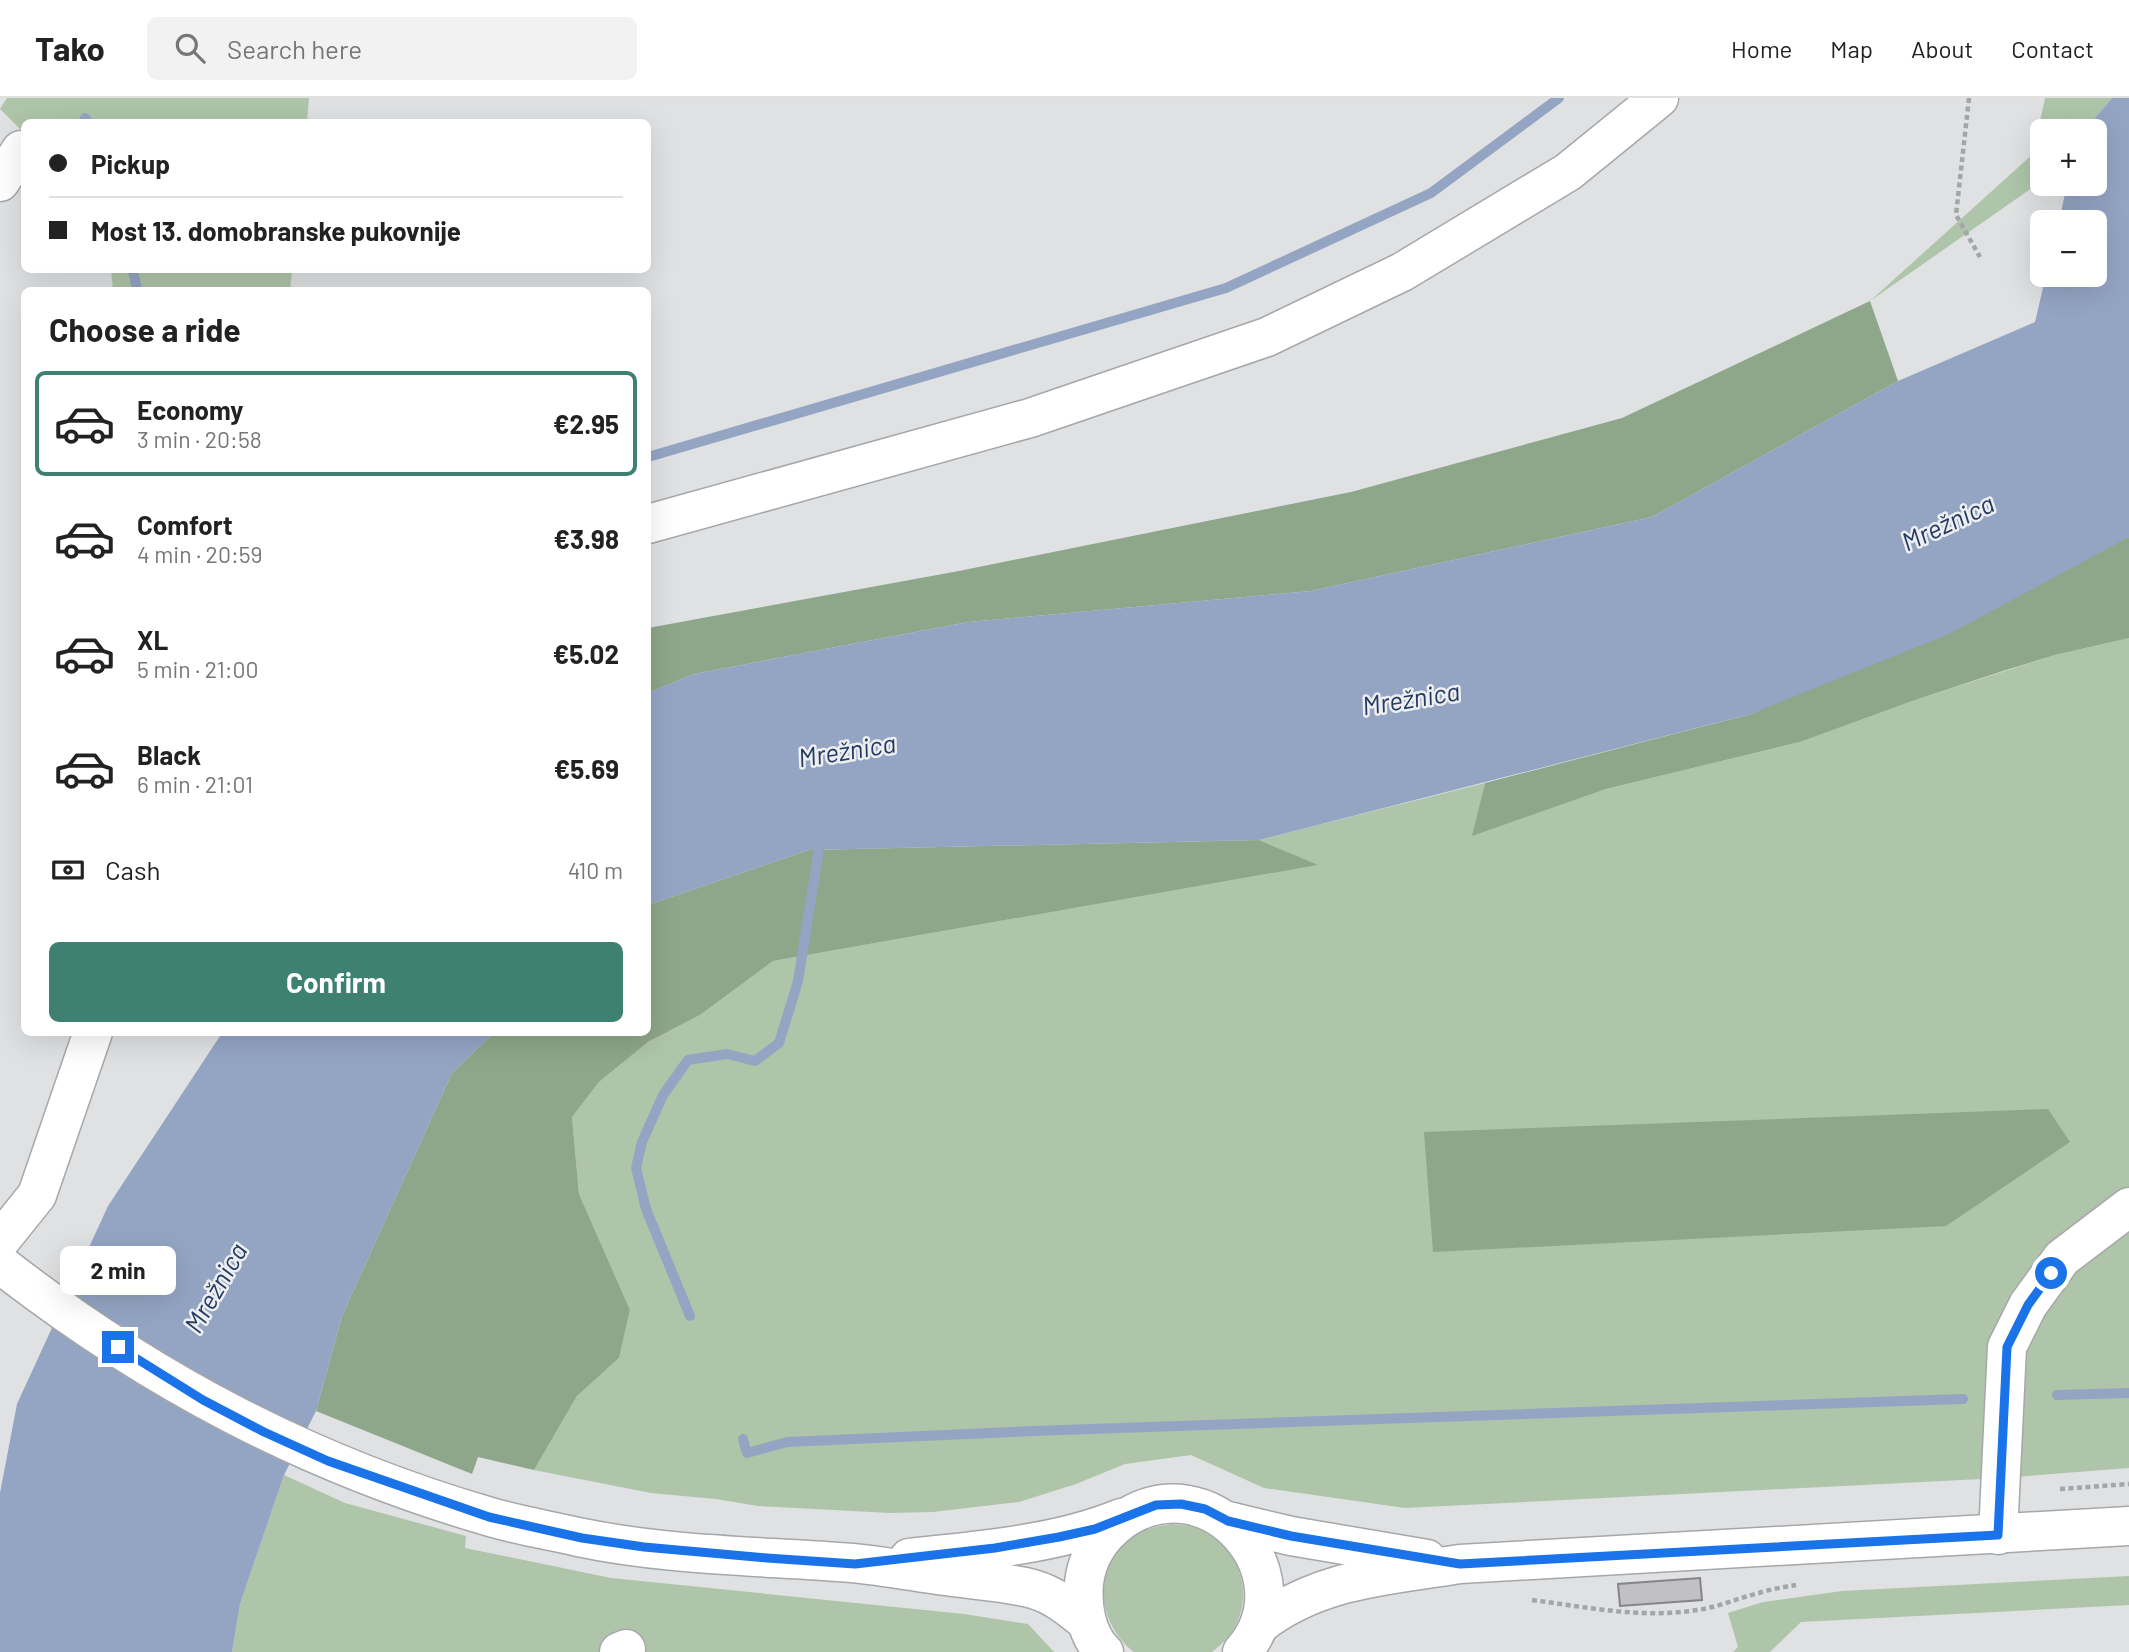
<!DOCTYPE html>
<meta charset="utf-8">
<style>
:root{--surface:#fff;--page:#f2f2f2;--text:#222;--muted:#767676;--line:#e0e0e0;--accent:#3e8071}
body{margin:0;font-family:Barlow,sans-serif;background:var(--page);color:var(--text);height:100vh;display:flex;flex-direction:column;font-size:26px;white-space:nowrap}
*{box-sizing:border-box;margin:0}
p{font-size:23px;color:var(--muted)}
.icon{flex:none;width:38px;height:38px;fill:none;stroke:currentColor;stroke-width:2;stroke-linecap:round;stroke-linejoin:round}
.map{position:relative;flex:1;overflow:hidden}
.drawer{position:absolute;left:21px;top:189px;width:630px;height:749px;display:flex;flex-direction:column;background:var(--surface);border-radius:10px;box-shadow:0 7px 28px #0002}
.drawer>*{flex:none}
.hud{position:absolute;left:21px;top:21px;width:630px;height:154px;border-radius:10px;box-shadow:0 7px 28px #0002;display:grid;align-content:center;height:154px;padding:0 28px;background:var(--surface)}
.buttons{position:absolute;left:2030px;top:21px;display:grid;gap:14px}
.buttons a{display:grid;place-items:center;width:77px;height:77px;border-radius:10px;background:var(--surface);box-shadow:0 7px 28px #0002;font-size:35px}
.end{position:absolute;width:32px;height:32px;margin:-16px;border:9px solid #1a73e8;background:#fff;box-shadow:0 0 0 4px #fff}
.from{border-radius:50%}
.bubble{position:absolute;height:49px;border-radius:10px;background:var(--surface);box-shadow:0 7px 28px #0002;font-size:23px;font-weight:700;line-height:49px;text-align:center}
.hud b{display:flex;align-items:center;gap:24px;height:66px;font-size:26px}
.hud b+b{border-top:2px solid var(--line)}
.hud i{width:18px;height:18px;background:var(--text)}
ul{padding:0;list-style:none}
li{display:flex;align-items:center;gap:21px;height:105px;margin:0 14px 10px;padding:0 14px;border:4px solid transparent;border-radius:10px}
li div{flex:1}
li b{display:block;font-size:26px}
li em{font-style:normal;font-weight:700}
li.current{border-color:var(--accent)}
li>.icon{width:63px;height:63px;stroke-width:1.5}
h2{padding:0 28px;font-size:32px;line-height:84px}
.pay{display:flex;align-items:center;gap:18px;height:77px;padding:0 28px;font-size:26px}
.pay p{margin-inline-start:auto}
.primary-button{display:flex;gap:14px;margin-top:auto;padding:14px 28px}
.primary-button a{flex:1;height:80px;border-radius:10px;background:var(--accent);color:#fff;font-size:28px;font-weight:700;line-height:80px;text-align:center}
header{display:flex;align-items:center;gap:42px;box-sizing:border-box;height:98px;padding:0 35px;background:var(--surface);border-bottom:2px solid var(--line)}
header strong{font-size:33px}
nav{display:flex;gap:38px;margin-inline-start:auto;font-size:24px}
.search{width:490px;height:63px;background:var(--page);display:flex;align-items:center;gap:18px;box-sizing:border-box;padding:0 24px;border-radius:10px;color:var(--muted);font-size:26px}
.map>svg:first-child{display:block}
.green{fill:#aec5a9}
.forest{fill:#8ea689}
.water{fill:#94a5c4}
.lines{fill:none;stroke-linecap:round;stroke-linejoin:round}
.stream{stroke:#94a5c4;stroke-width:10}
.building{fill:#c1c1c4;stroke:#858587;stroke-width:2}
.minor-casing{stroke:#a6a7a9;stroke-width:41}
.major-casing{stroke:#a6a7a9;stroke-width:41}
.path{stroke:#a4a5a7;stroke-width:4.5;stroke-dasharray:5 3.5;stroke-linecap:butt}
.minor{stroke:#fff;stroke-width:38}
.major{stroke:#fff;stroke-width:38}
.route{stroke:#1a73e8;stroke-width:9}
.labels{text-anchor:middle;stroke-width:5;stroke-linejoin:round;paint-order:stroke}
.water-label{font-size:26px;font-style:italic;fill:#243a64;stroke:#edeef0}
</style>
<header>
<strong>Tako</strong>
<div class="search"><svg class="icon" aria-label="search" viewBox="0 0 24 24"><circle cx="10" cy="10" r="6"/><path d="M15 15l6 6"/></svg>Search here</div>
<nav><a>Home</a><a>Map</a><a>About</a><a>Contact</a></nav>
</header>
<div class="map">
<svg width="2129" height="1554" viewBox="0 0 2129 1554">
<rect width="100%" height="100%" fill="#dfe1e3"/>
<g class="green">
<path d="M7 0H309L307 24H24V35L0 11Z"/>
<path d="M2045 0H2112L2084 33H2042V83L1870 203 2033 56Z"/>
<path d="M111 172H292L290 192H113Z"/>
<path d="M2129 540V1370L2001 1380 1405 1410 1264 1390 1191 1357 1125 1366 1076 1386 1019 1404 933 1414 890 1415 758 1408 716 1401 651 1395 534 1372 577 1298 619 1260 630 1212 579 1096 572 1019 599 984 648 944 700 917 773 863 1317 767 1259 742 1485 685 1473 737 1606 691 1800 644 1918 601 2055 557Z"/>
<path d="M284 1377 345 1405 466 1438 465 1450 611 1480 964 1516 1028 1526 1054 1554H232L240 1506Z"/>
<path d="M1172 1426C1179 1427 1186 1427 1193 1429 1233 1441 1255 1487 1237 1525 1232 1537 1222 1546 1212 1554H1134C1095 1523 1092 1466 1135 1437 1146 1430 1159 1428 1172 1426Z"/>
<path d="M2129 1478V1507L1801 1524 1770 1554H1733L1738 1549 1728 1515 1763 1504 1842 1493Z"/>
</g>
<g class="forest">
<path d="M1870 203 1898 283 1652 419 1311 493 968 524 694 576 648 595V530L959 473 1351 394 1622 320Z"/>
<path d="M2129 439V540L2055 557 2006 572 1918 601 1800 644 1606 691 1472 738 1485 685 1751 616Z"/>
<path d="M1259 742 1318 767 773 863 700 917 648 944 599 984 572 1019 579 1096 630 1212 619 1260 577 1298 534 1372 478 1359 472 1376 316 1313 342 1218 452 975 494 935 648 934V807L809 752Z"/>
<path d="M2048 1011 2070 1044 1946 1128 1433 1154 1424 1034Z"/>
</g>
<g class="water">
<path d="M2112 0H2129V439L1949 536 1751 616 1259 742 809 752 648 807V595L694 576 968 524 1311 493 1652 419 1898 283 2035 224 2046 177H2095V124H2059L2067 86H2095V33H2084Z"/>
<path d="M222 935H494L452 975 342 1218 316 1313 284 1377 240 1506 232 1554H0V1395L17 1306 108 1108Z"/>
</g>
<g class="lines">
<g class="stream">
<path d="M85 20 88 24"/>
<path d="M133 172 137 192"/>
<path d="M648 359 1226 190 1431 95 1559 0"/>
<path d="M690 1218 646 1111 636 1070 642 1044 663 997 688 962 727 956 755 963 779 945 798 883 821 738"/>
<path d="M2057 1297 2129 1295"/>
<path d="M743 1341 747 1355 787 1344 1033 1333 1963 1301"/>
</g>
</g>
<path class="building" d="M1700 1480 1702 1502 1620 1508 1618 1486Z"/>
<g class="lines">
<defs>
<g id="minor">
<path d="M0 84 21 52"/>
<path d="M648 426 1030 320 1267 239 1402 174 1568 74 1659 0"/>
<path d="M0 1143 37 1097 93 934"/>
<path d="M1998 1437 2007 1249 2028 1207 2062 1160 2129 1109"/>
<path d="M619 1554 626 1551"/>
</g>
<g id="major">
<path d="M0 1166C149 1282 306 1365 487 1418 516 1427 548 1432 578 1439 668 1458 762 1458 852 1465 884 1468 915 1474 945 1478 971 1482 1008 1484 1033 1491 1054 1497 1070 1510 1087 1524"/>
<path d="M1228 1423 1291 1438 1427 1461"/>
<path d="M909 1460C980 1452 1055 1447 1121 1420"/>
<path d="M1259 1527C1319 1480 1387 1478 1460 1466L2129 1428"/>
<path d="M1104 1554C1086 1537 1082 1508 1084 1485 1087 1459 1101 1438 1121 1423 1209 1361 1310 1478 1242 1554"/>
</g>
</defs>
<use href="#minor" class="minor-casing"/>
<use href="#major" class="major-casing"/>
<g class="path">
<path d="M1969 0 1956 117 1980 159"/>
<path d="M2060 1391 2129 1386"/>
<path d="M1532 1502C1586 1509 1643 1521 1697 1512 1719 1509 1738 1500 1759 1495 1771 1491 1784 1489 1796 1487"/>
</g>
<use href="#minor" class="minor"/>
<use href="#major" class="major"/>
</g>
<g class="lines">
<path class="route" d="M118 1249 203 1302 264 1334 328 1363 489 1419 582 1440 644 1449 767 1460 855 1466 995 1450 1059 1439 1095 1431 1156 1407 1181 1406 1205 1411 1228 1423 1291 1438 1460 1466 1998 1437 2007 1249 2028 1207 2051 1175"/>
</g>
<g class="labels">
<g class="water-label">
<text transform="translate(1948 425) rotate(-25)" y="9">Mrežnica</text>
<text transform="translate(1411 601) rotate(-9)" y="9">Mrežnica</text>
<text transform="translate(847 653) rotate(-9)" y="9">Mrežnica</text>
<text transform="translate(216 1190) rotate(-60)" y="9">Mrežnica</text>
</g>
</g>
</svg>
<div class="buttons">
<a>+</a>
<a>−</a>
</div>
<i class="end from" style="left:2051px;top:1175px"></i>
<i class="end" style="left:118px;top:1249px"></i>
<div class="bubble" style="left:60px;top:1148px;width:116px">2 min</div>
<div class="hud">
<b><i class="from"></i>Pickup</b>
<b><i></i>Most 13. domobranske pukovnije</b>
</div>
<section class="drawer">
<h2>Choose a ride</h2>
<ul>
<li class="current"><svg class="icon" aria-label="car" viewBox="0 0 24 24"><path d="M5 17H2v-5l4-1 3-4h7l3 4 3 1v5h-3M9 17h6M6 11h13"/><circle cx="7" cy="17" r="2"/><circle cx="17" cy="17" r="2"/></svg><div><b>Economy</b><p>3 min · 20:58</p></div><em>€2.95</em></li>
<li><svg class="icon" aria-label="car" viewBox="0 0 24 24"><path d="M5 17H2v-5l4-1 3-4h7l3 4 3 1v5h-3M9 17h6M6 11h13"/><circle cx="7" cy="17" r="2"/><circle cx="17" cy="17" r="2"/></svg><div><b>Comfort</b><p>4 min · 20:59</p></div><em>€3.98</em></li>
<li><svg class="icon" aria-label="car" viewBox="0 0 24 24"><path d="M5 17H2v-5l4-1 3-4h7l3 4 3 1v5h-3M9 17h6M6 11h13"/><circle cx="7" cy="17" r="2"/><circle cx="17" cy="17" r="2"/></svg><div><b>XL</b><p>5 min · 21:00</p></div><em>€5.02</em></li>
<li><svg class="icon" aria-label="car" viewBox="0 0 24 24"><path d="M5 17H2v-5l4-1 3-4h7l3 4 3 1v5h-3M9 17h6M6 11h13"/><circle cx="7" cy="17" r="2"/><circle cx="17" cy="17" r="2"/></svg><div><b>Black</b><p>6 min · 21:01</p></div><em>€5.69</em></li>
</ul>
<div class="pay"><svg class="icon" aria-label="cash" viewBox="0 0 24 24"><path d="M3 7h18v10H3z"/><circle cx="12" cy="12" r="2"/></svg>Cash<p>410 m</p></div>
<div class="primary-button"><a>Confirm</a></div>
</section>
</div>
